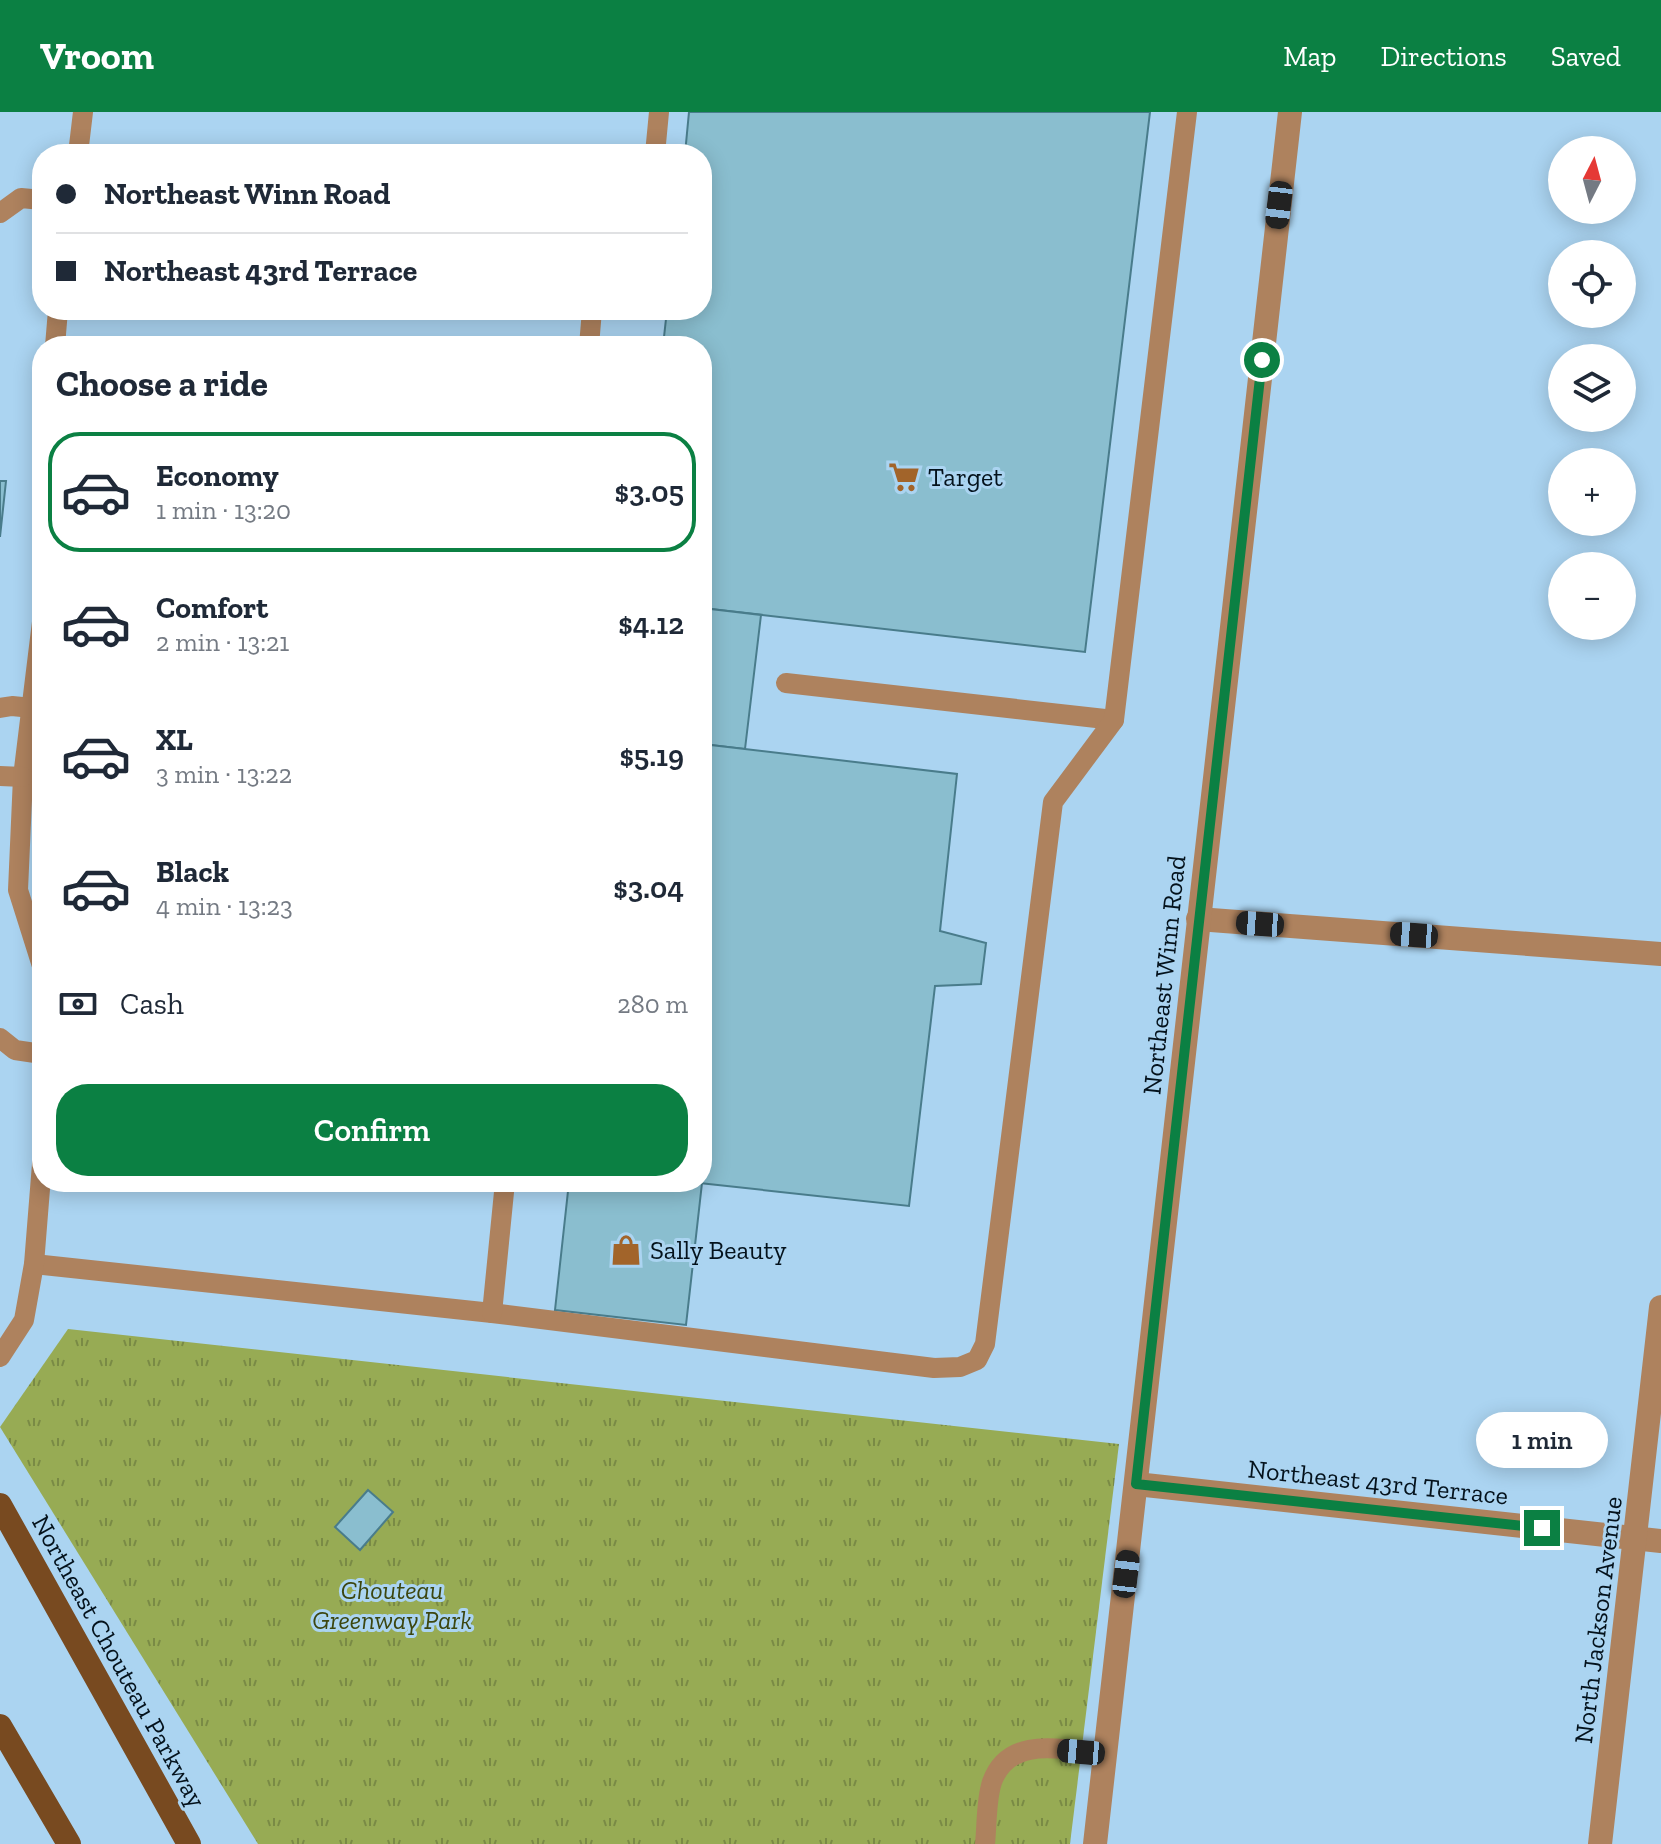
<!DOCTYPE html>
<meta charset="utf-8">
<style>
:root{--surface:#fff;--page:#f2f2f3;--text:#1f2937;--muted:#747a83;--line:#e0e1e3;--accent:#0b8043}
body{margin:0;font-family:"Zilla Slab",serif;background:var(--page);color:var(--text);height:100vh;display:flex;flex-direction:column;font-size:30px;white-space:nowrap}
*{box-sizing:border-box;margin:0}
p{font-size:26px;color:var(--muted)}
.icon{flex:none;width:44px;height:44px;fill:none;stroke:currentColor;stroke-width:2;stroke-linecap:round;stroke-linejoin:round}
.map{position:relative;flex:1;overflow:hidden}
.sheet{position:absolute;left:32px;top:224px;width:680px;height:856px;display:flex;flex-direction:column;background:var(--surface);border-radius:32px;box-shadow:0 4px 20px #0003}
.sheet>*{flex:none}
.hud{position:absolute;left:32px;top:32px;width:680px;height:176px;border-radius:32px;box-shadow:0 4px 20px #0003;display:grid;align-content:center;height:176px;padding:0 24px;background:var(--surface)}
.needle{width:52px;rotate:6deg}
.fabs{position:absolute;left:1548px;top:24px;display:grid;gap:16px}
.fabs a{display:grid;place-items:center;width:88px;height:88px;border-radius:50%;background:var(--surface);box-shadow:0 4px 20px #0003;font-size:40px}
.end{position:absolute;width:36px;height:36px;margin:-18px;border:10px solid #0b8043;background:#fff;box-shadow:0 0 0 4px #fff}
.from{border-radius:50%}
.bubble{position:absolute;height:56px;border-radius:28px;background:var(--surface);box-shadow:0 4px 20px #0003;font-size:26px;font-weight:600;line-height:56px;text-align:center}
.car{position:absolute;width:24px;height:48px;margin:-24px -12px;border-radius:10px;box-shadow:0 0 6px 2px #0007;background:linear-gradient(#222 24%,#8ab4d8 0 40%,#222 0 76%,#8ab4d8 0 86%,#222 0)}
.hud b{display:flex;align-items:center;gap:28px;height:76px;font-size:30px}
.hud b+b{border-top:2px solid var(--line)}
.hud i{width:20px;height:20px;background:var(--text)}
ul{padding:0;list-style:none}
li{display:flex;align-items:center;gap:24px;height:120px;margin:0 16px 12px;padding:0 8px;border:4px solid transparent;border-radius:32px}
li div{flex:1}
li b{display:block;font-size:30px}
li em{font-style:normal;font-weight:600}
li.active{border-color:var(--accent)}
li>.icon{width:72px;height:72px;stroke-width:1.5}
h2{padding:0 24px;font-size:36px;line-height:96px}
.pay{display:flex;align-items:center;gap:20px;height:88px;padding:0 24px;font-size:30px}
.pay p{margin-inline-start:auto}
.action{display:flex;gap:16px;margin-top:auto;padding:16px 24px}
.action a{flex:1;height:92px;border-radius:32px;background:var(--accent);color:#fff;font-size:32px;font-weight:600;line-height:92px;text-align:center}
header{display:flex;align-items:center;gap:48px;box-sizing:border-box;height:112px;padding:0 40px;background:var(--accent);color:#fff}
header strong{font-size:38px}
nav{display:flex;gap:44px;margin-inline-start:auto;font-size:28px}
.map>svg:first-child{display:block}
.park{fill:url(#park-tufts)}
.building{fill:#8abecf;stroke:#497c8b;stroke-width:2}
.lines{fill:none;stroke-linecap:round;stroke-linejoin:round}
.lane{stroke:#ae825e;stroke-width:20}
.street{stroke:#ae825e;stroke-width:24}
.primary{stroke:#784a20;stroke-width:24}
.route{stroke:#0b8043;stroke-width:10}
.labels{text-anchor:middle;stroke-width:6;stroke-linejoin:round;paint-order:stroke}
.poi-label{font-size:26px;fill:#04121c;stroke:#abd4f1;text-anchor:start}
.street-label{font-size:26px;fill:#04121c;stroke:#abd4f1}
.park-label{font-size:26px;font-style:italic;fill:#3c460f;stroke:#abd4f1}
</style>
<header>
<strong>Vroom</strong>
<nav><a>Map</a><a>Directions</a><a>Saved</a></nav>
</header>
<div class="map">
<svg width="1661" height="1732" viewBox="0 0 1661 1732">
<defs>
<pattern id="park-tufts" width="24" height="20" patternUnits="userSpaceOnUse" patternTransform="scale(2)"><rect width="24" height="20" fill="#97ab54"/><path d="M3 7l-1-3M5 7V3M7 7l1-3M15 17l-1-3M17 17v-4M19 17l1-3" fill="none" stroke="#798a45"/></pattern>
</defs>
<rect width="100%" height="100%" fill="#abd4f1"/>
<path class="park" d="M68 1217 1119 1332 1070 1732H258L0 1315Z"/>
<g class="building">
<path d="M689 0H1150L1085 540 702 496V234H663L667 198H702V42H685Z"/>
<path d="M0 369H6L0 425Z"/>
<path d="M702 496 761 503 745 637 702 632Z"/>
<path d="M702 632 957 662 940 819 986 831 981 872 935 874 909 1094 690 1070H702Z"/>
<path d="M569 1070 702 1071 686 1213 555 1198Z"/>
<path d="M368 1378 393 1400 360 1438 335 1415Z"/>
</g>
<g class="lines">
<g class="lane">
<path d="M78 42 83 0"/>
<path d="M655 42 659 0"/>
<path d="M0 101 21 86 42 88"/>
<path d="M55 234 58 198"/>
<path d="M589 234 592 198"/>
<path d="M42 510 23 665 18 778 42 854"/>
<path d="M786 571 1114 608"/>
<path d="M0 596 12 594 32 596"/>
<path d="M0 664 23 665"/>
<path d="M0 926 15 938 42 942"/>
<path d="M34 1152 492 1201 934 1256 960 1255 977 1248 985 1232 1053 690 1114 608 1187 0"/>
<path d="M492 1201 505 1070"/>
<path d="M0 1245 24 1208 34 1152 42 1052"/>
<path d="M985 1732C987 1713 986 1688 992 1670 1010 1621 1065 1639 1106 1642"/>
</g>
<g class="street">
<path d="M1198 807 1661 842"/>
<path d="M1136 1372 1661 1429"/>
<path d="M1095 1732 1290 0"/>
<path d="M1600 1732 1661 1195"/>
</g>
<g class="primary">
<path d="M0 1393 189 1732"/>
<path d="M0 1614 69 1732"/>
</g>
</g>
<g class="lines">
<path class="route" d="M1262 248 1136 1372 1542 1416"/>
</g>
<defs>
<symbol id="supermarket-bare" viewBox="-9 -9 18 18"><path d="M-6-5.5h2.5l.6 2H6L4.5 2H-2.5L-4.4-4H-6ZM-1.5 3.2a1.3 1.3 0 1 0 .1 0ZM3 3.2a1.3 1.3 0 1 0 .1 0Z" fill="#a2642a" stroke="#abd4f1" stroke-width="2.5" paint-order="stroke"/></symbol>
<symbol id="shop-bare" viewBox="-9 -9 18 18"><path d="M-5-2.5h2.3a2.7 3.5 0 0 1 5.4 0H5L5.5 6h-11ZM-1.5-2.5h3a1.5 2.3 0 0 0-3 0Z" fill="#a2642a" stroke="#abd4f1" stroke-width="2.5" paint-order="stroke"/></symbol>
</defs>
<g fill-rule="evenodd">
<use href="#supermarket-bare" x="882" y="343" width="44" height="44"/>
<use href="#shop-bare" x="604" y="1116" width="44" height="44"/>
</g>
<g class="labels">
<g class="poi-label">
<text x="928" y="374">Target</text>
<text x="650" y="1147">Sally Beauty</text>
</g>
<g class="street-label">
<text transform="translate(1164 863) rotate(-84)" y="9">Northeast Winn Road</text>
<text transform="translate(1378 1370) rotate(6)" y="9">Northeast 43rd Terrace</text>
<text transform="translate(1598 1508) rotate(-83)" y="9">North Jackson Avenue</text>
<text transform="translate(119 1549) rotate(61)" y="9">Northeast Chouteau Parkway</text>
</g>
<g class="park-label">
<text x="392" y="1487">Chouteau<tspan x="392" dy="30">Greenway Park</tspan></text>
</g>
</g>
</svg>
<div class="fabs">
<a><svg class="needle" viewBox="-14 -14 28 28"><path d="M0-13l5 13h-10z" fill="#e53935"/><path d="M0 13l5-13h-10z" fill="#747a83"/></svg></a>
<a><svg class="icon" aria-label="locate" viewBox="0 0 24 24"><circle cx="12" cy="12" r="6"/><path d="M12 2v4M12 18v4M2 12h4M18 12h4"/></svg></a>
<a><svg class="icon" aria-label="layers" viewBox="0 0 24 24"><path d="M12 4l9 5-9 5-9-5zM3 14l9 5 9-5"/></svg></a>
<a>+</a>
<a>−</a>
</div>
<i class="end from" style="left:1262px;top:248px"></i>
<i class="end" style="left:1542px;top:1416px"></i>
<div class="bubble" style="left:1476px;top:1300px;width:132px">1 min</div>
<i class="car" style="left:1279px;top:93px;rotate:187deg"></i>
<i class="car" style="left:1260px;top:812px;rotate:274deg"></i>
<i class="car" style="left:1414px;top:823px;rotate:274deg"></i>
<i class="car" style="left:1126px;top:1462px;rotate:7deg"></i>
<i class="car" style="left:1081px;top:1640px;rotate:275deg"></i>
<div class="hud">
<b><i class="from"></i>Northeast Winn Road</b>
<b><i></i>Northeast 43rd Terrace</b>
</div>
<section class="sheet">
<h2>Choose a ride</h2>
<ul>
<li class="active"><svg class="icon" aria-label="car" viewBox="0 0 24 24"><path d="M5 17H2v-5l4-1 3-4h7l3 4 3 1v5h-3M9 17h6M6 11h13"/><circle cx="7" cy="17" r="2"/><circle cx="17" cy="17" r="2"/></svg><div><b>Economy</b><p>1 min · 13:20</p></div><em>$3.05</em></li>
<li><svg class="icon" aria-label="car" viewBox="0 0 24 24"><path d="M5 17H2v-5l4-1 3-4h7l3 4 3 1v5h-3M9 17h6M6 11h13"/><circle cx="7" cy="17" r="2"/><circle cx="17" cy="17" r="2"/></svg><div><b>Comfort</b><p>2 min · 13:21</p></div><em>$4.12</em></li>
<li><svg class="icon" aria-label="car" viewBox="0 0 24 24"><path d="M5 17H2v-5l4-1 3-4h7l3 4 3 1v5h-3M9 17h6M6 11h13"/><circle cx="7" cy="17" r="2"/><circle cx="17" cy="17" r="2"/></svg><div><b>XL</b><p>3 min · 13:22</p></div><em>$5.19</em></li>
<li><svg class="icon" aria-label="car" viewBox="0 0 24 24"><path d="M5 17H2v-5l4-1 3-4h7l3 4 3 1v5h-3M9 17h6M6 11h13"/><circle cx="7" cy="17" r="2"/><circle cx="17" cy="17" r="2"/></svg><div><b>Black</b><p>4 min · 13:23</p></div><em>$3.04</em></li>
</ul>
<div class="pay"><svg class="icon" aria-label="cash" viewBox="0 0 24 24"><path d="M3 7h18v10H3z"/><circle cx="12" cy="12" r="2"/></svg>Cash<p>280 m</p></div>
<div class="action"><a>Confirm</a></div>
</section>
</div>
